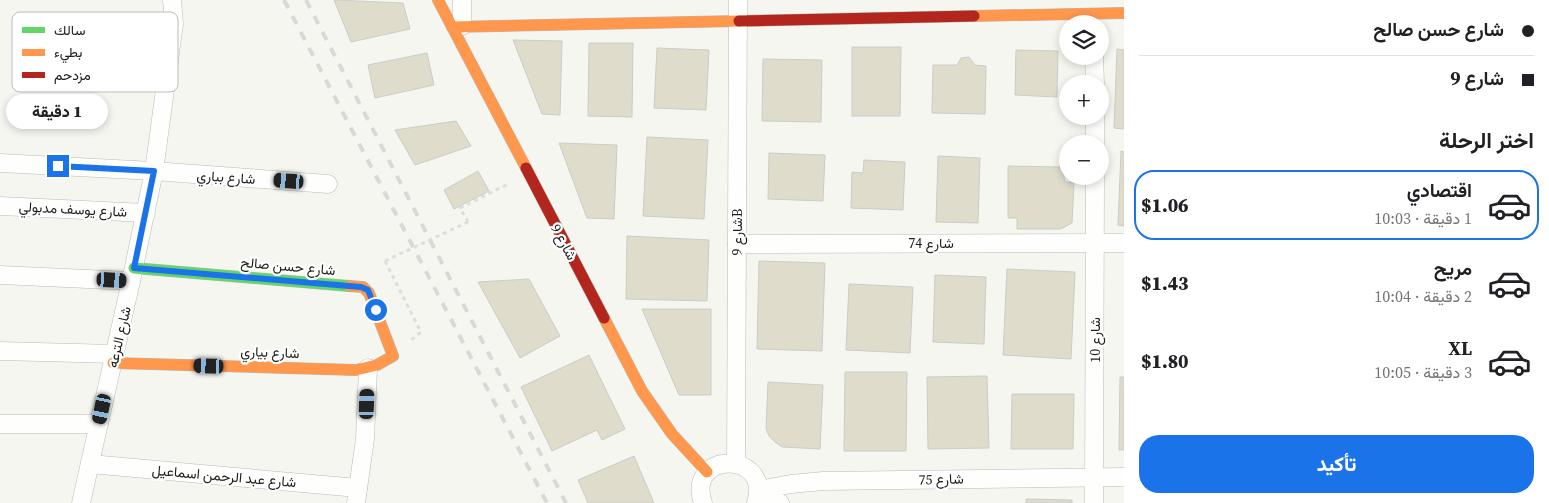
<!DOCTYPE html>
<html lang="ar">
<meta charset="utf-8">
<style>
:root{--surface:#fff;--page:#f6f6f6;--text:#202124;--muted:#757577;--line:#e0e0e0;--accent:#1a73e8}
body{margin:0;font-family:"Source Serif 4",Vazirmatn,serif;background:var(--page);color:var(--text);direction:rtl;height:100vh;display:flex;flex-direction:column;font-size:19px;white-space:nowrap}
*{box-sizing:border-box;margin:0}
p{font-size:16px;color:var(--muted)}
.icon{flex:none;width:28px;height:28px;fill:none;stroke:currentColor;stroke-width:2;stroke-linecap:round;stroke-linejoin:round}
.map{position:relative;flex:1;overflow:hidden;direction:ltr}
.drawer{display:flex;flex-direction:column;background:var(--surface);width:425px}
.drawer>*{flex:none}
.banner{display:grid;align-content:center;height:110px;padding:0 15px;background:var(--surface)}
.buttons{position:absolute;left:1059px;top:15px;display:grid;gap:10px}
.buttons a{display:grid;place-items:center;width:50px;height:50px;border-radius:50%;background:var(--surface);box-shadow:0 2px 8px #0003;font-size:25px}
.end{position:absolute;width:22px;height:22px;margin:-11px;border:6px solid #1a73e8;background:#fff;box-shadow:0 0 0 2px #fff}
.from{border-radius:50%}
.bubble{position:absolute;height:35px;border-radius:18px;background:var(--surface);box-shadow:0 2px 8px #0003;font-size:16px;font-weight:800;line-height:35px;text-align:center;direction:rtl}
.car{position:absolute;width:15px;height:30px;margin:-15px -8px;border-radius:6px;box-shadow:0 0 4px 1px #0007;background:linear-gradient(#222 24%,#8ab4d8 0 40%,#222 0 76%,#8ab4d8 0 86%,#222 0)}
.banner b{display:flex;align-items:center;gap:18px;height:48px;font-size:19px}
.banner b+b{border-top:1px solid var(--line)}
.banner i{width:12px;height:12px;background:var(--text)}
ul{padding:0;list-style:none}
li{display:flex;align-items:center;gap:15px;height:70px;margin:0 10px 8px;padding:0 5px;border:2px solid transparent;border-radius:20px}
li div{flex:1}
li b{display:block;font-size:19px}
li em{font-style:normal;font-weight:800}
li.on{border-color:var(--accent)}
li>.icon{width:45px;height:45px;stroke-width:1.5}
h2{padding:0 15px;font-size:22px;line-height:60px}
.button{display:flex;gap:10px;margin-top:auto;padding:10px 15px}
.button a{flex:1;height:58px;border-radius:20px;background:var(--accent);color:#fff;font-size:20px;font-weight:800;line-height:58px;text-align:center}
main{display:flex;flex:1;min-height:0}
.map>svg:first-child{display:block}
.building{fill:#dfdccc;stroke:#ccccc8}
.lines{fill:none;stroke-linecap:round;stroke-linejoin:round}
.lane-casing{stroke:#bbbab6;stroke-width:10}
.street-casing{stroke:#bbbab6;stroke-width:19}
.fast-casing{stroke:#bbbab6;stroke-width:12}
.slow-casing{stroke:#bbbab6;stroke-width:12}
.jam-casing{stroke:#bbbab6;stroke-width:12}
.path{stroke:#dedddc;stroke-width:3;stroke-dasharray:4 4;stroke-linecap:butt}
.lane{stroke:#fefefd;stroke-width:9}
.street{stroke:#fefefd;stroke-width:18}
.fast{stroke:#63d668;stroke-width:11}
.slow{stroke:#ff974d;stroke-width:11}
.jam{stroke:#b3261e;stroke-width:11}
.rail{stroke:#d8d8d7;stroke-width:4;stroke-dasharray:9 9;stroke-linecap:butt}
.path-bridge{stroke:#dedddc;stroke-width:3;stroke-dasharray:4 4;stroke-linecap:butt}
.route{stroke:#1a73e8;stroke-width:6}
.labels{text-anchor:middle;stroke-width:4.5;stroke-linejoin:round;paint-order:stroke}
.street-label{font-size:14px;fill:#21201d;stroke:#fff}
.key{fill:#fff;stroke:#bcbcbb;stroke-width:1}
.key-label{font-size:14px;fill:#21201d}
</style>
<main>
<section class="drawer">
<div class="banner">
<b><i class="from"></i>شارع حسن صالح</b>
<b><i></i>شارع 9</b>
</div>
<h2>اختر الرحلة</h2>
<ul>
<li class="on"><svg class="icon" aria-label="car" viewBox="0 0 24 24"><path d="M5 17H2v-5l4-1 3-4h7l3 4 3 1v5h-3M9 17h6M6 11h13"/><circle cx="7" cy="17" r="2"/><circle cx="17" cy="17" r="2"/></svg><div><b>اقتصادي</b><p>1 دقيقة · 10:03</p></div><em>$1.06</em></li>
<li><svg class="icon" aria-label="car" viewBox="0 0 24 24"><path d="M5 17H2v-5l4-1 3-4h7l3 4 3 1v5h-3M9 17h6M6 11h13"/><circle cx="7" cy="17" r="2"/><circle cx="17" cy="17" r="2"/></svg><div><b>مريح</b><p>2 دقيقة · 10:04</p></div><em>$1.43</em></li>
<li><svg class="icon" aria-label="car" viewBox="0 0 24 24"><path d="M5 17H2v-5l4-1 3-4h7l3 4 3 1v5h-3M9 17h6M6 11h13"/><circle cx="7" cy="17" r="2"/><circle cx="17" cy="17" r="2"/></svg><div><b>XL</b><p>3 دقيقة · 10:05</p></div><em>$1.80</em></li>
</ul>
<div class="button"><a>تأكيد</a></div>
</section>
<div class="map">
<svg width="1124" height="503" viewBox="0 0 1124 503">
<rect width="100%" height="100%" fill="#f6f6f1"/>
<g class="building">
<path d="M334 0 403 3 410 29 351 42Z"/>
<path d="M513 40 562 41 560 115 542 114Z"/>
<path d="M589 43H633L632 117 588 116Z"/>
<path d="M852 47H901L900 116H852Z"/>
<path d="M657 48 709 50 706 110 654 108Z"/>
<path d="M1117 49 1124 50V129L1114 128Z"/>
<path d="M1016 50 1058 51 1057 97 1015 95Z"/>
<path d="M427 53 434 85 375 98 368 65Z"/>
<path d="M969 57 975 65 986 66 985 114 932 113 933 65H957L961 58Z"/>
<path d="M763 59 822 60 821 122 762 121Z"/>
<path d="M456 121 471 146 415 165 395 130Z"/>
<path d="M647 137 708 140 704 219 643 216Z"/>
<path d="M559 143 617 145 614 219 587 218Z"/>
<path d="M1121 151 1124 152V226L1118 225Z"/>
<path d="M769 153 825 155 823 201 768 199Z"/>
<path d="M938 156 980 158 978 223 936 222Z"/>
<path d="M864 160 905 162 903 210 851 208 852 172 863 173Z"/>
<path d="M1008 166 1062 167 1065 182H1074L1072 223 1061 229H1017V218H1008Z"/>
<path d="M478 171 489 191 454 209 444 190Z"/>
<path d="M627 236 709 240 707 301 626 299Z"/>
<path d="M759 261 825 263 822 351 757 349Z"/>
<path d="M1007 269 1075 272 1071 359 1003 355Z"/>
<path d="M935 275 986 277 984 344 933 342Z"/>
<path d="M529 279 560 336 520 358 478 282Z"/>
<path d="M849 284 913 287 910 353 846 350Z"/>
<path d="M642 309H711V395H679Z"/>
<path d="M589 355 625 429 602 440 597 430 552 451 521 387Z"/>
<path d="M845 372H907L906 451H844Z"/>
<path d="M987 376 989 448 928 449 927 377Z"/>
<path d="M1120 377H1124V450H1119Z"/>
<path d="M768 382 823 385 820 449 782 447 775 442 769 436 766 429Z"/>
<path d="M1012 394H1074L1073 449H1011Z"/>
<path d="M634 456 654 503H588L578 480Z"/>
<path d="M1026 499 1072 500V503H1026Z"/>
</g>
<g class="lines">
<defs>
<path id="lane" d="M136 63 170 52"/>
<g id="street">
<path d="M462 26V0"/>
<path d="M1094 56 1095 84"/>
<path d="M1095 116V144"/>
<path d="M0 163 154 171 328 184"/>
<path d="M0 206 146 213"/>
<path d="M737 244 1124 243"/>
<path d="M0 275 131 281"/>
<path d="M0 351 115 354"/>
<path d="M0 424H99"/>
<path d="M736 463 738 0"/>
<path d="M90 464 358 488"/>
<path d="M759 490 791 484 823 481 1124 477"/>
<path d="M758 497 780 503"/>
<path d="M81 503 131 281 154 171 172 38 174 24 172 0"/>
<path d="M356 503 365 439 368 368"/>
<path d="M703 503C685 450 773 451 756 503"/>
<path d="M1094 503 1095 176"/>
</g>
<path id="fast" d="M134 268 349 286"/>
<g id="slow">
<path d="M438 0 526 168"/>
<path d="M974 16 1124 13"/>
<path d="M452 27 739 21"/>
<path d="M604 318 642 391 672 434 707 472"/>
<path d="M113 363 356 370 377 365 393 356 369 293 363 287 349 286"/>
</g>
<g id="jam">
<path d="M739 21 974 16"/>
<path d="M526 168 604 318"/>
</g>
</defs>
<use href="#lane" class="lane-casing"/>
<use href="#street" class="street-casing"/>
<use href="#fast" class="fast-casing"/>
<use href="#slow" class="slow-casing"/>
<use href="#jam" class="jam-casing"/>
<g class="path">
<path d="M468 222 460 208 508 184"/>
<path d="M385 261 421 332 410 341"/>
</g>
<use href="#lane" class="lane"/>
<use href="#street" class="street"/>
<use href="#fast" class="fast"/>
<use href="#slow" class="slow"/>
<use href="#jam" class="jam"/>
<g class="rail">
<path d="M284 0 547 503"/>
<path d="M306 0 566 503"/>
</g>
<path class="path-bridge" d="M385 261 468 222"/>
</g>
<g class="lines">
<path class="route" d="M58 166 154 171 134 268 361 287 368 290 376 310"/>
</g>
<g class="labels">
<g class="street-label">
<text transform="translate(226 177) rotate(4)" y="5">شارع بباري</text>
<text transform="translate(73 209) rotate(3)" y="5">شارع يوسف مدبولي</text>
<text transform="translate(737 232) rotate(-90)" y="5">شارع 9B</text>
<text transform="translate(564 242) rotate(62)" y="5">شارع 9</text>
<text x="931" y="248">شارع 74</text>
<text transform="translate(288 266) rotate(5)" y="5">شارع حسن صالح</text>
<text transform="translate(119 337) rotate(-77)" y="5">شارع الترعه</text>
<text transform="translate(1095 340) rotate(-90)" y="5">شارع 10</text>
<text transform="translate(270 352) rotate(2)" y="5">شارع بياري</text>
<text transform="translate(224 476) rotate(5)" y="5">شارع عبد الرحمن اسماعيل</text>
<text transform="translate(941 479) rotate(-1)" y="5">شارع 75</text>
</g>
</g>
<rect x="12" y="12" width="166" height="80" rx="8" class="key"/>
<rect x="22" y="27" width="23" height="6" fill="#63d668"/>
<rect x="22" y="49" width="23" height="7" fill="#ff974d"/>
<rect x="22" y="72" width="23" height="6" fill="#b3261e"/>
<g class="key-label">
<text x="54" y="35">سالك</text>
<text x="54" y="57">بطيء</text>
<text x="54" y="80">مزدحم</text>
</g>
</svg>
<div class="buttons">
<a><svg class="icon" aria-label="layers" viewBox="0 0 24 24"><path d="M12 4l9 5-9 5-9-5zM3 14l9 5 9-5"/></svg></a>
<a>+</a>
<a>−</a>
</div>
<i class="end from" style="left:376px;top:310px"></i>
<i class="end" style="left:58px;top:166px"></i>
<div class="bubble" style="left:6px;top:94px;width:102px">1 دقيقة</div>
<i class="car" style="left:289px;top:181px;rotate:274deg"></i>
<i class="car" style="left:112px;top:280px;rotate:93deg"></i>
<i class="car" style="left:209px;top:366px;rotate:272deg"></i>
<i class="car" style="left:367px;top:404px;rotate:2deg"></i>
<i class="car" style="left:102px;top:409px;rotate:192deg"></i>
</div>
</main>
